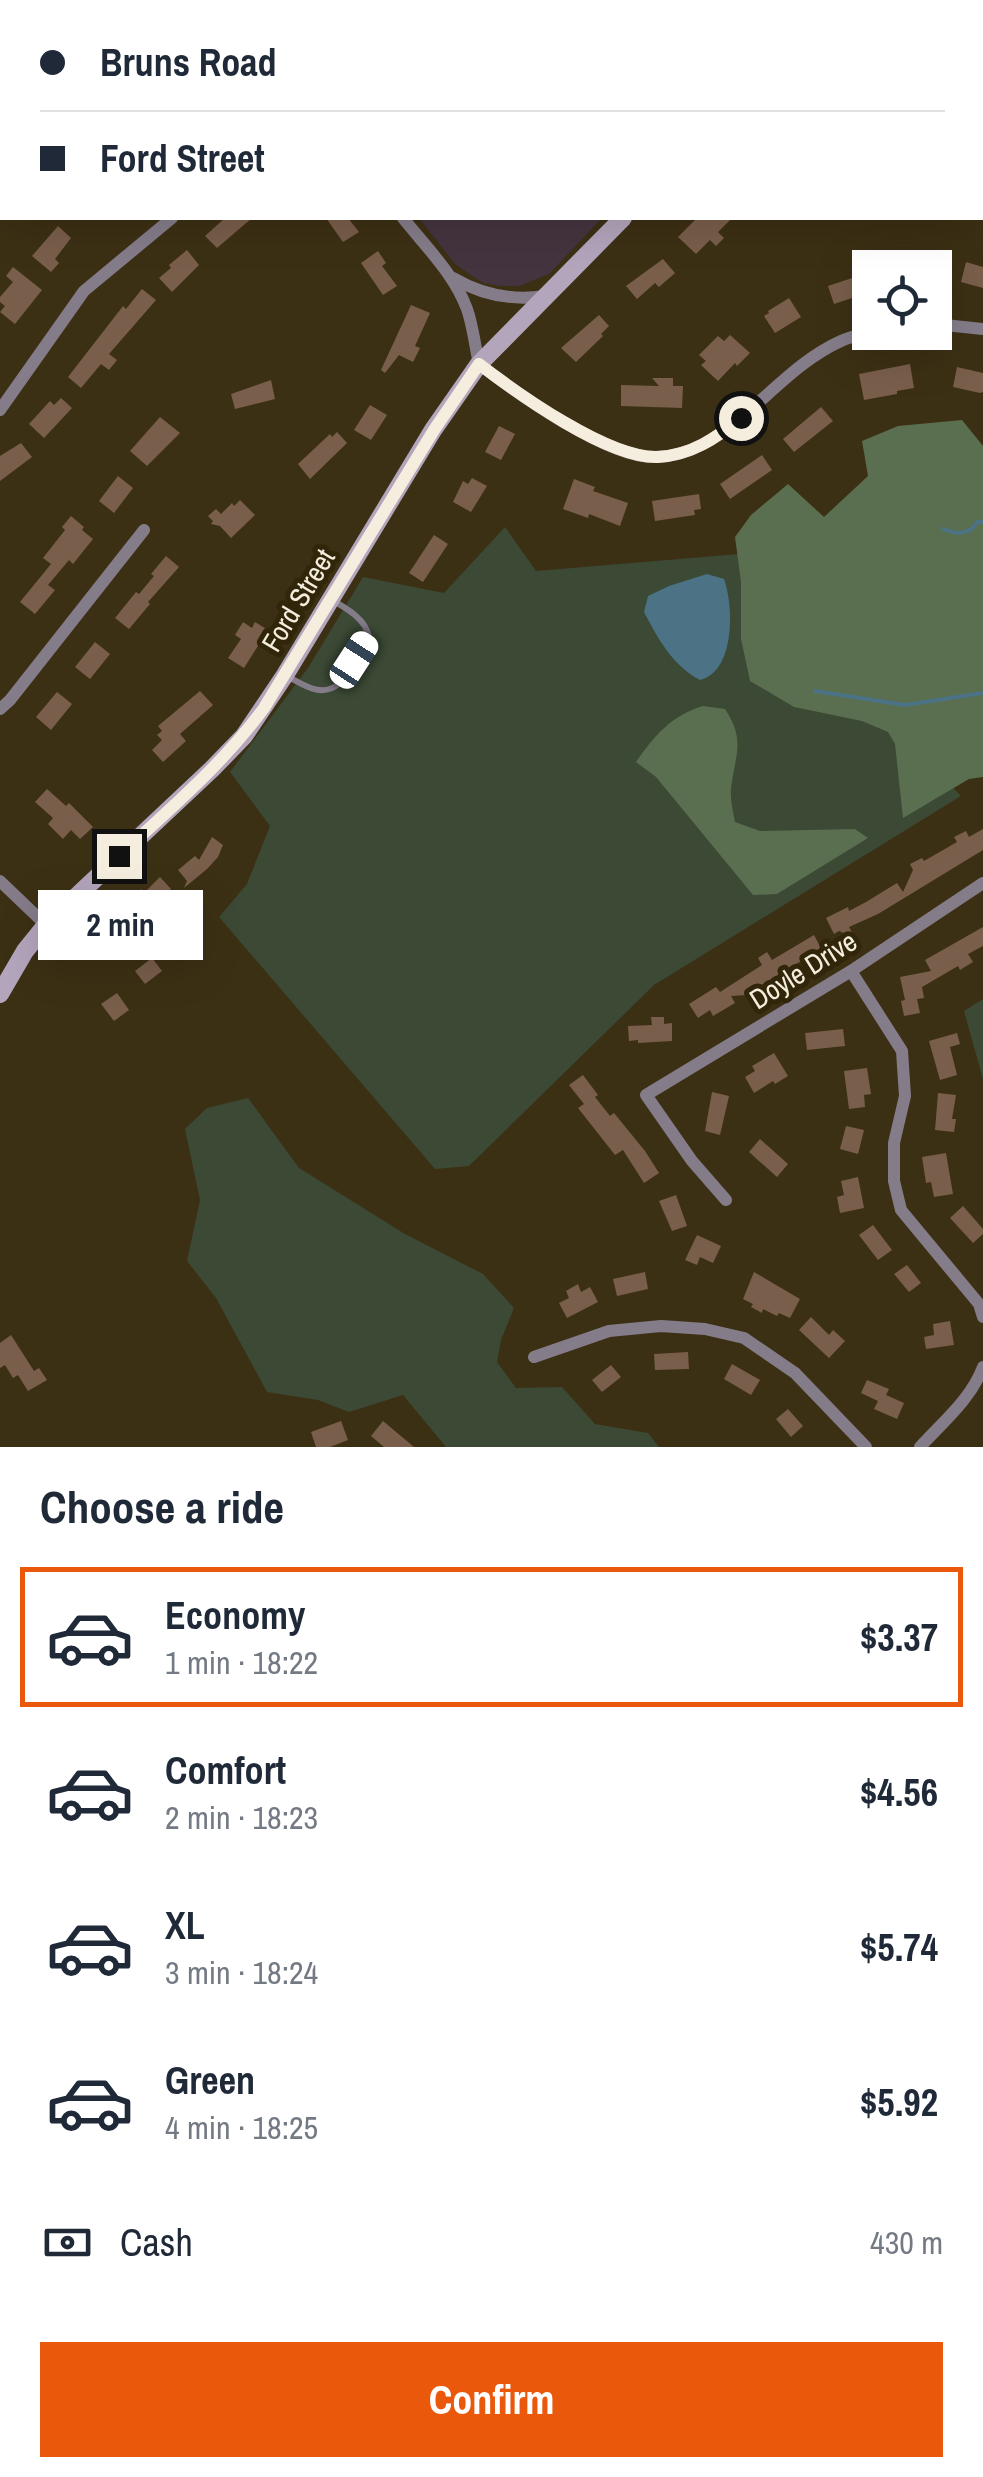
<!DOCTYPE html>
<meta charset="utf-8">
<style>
:root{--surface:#fff;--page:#f6f6f7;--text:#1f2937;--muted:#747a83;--line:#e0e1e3;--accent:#ea580c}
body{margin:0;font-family:"Archivo Narrow",sans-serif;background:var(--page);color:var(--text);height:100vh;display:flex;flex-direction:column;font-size:38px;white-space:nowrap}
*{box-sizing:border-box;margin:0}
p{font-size:32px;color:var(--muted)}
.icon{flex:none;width:55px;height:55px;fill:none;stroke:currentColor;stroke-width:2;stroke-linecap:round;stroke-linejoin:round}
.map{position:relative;height:1447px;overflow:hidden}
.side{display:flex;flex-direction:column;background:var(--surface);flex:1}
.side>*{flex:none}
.hud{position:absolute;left:0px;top:0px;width:985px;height:220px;box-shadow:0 10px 40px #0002;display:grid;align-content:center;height:220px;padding:0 40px;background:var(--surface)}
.buttons{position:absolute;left:852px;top:250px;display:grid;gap:20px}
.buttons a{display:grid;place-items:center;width:100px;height:100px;border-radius:0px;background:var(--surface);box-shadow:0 10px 40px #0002;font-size:50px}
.end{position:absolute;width:45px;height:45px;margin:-22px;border:12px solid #f5eede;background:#111;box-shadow:0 0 0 5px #111}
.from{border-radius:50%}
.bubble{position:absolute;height:70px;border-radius:0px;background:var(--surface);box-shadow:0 10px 40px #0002;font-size:32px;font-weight:700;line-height:70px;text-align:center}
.car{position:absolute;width:30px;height:60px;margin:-30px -15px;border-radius:12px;box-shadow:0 0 8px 2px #0007;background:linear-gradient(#fff 24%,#345 0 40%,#fff 0 76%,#345 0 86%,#fff 0)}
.hud b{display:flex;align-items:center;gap:35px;height:95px;font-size:38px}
.hud b+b{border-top:2px solid var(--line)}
.hud i{width:25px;height:25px;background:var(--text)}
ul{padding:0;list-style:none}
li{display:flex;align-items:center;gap:30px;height:140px;margin:0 20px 15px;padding:0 20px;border:5px solid transparent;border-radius:0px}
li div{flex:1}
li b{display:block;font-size:38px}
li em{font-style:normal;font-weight:700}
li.current{border-color:var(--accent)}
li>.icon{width:90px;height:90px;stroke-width:1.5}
h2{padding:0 40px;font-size:45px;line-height:120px}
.pay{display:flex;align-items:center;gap:25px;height:110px;padding:0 40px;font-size:38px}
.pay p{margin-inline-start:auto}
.button{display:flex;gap:20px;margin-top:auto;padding:20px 40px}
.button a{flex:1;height:115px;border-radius:0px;background:var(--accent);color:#fff;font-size:40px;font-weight:700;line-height:115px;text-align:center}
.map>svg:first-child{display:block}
.education{fill:#44343f}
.green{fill:#3b4935}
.forest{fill:#5a6e50}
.water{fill:#4b7385}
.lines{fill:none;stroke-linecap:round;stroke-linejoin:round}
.stream{stroke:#4b7385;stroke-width:4}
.building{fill:#795e4b}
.lane{stroke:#857c8a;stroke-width:6}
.street{stroke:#857c8a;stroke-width:12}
.secondary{stroke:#b3a5bc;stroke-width:18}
.route{stroke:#f5eede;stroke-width:12}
.labels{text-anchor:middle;stroke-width:10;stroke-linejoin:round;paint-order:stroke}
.street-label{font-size:28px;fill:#f5eede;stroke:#31260a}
</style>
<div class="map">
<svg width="983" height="1447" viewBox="0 0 983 1447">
<rect width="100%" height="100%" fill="#3c3014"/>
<g class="education">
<path d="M271 0H564L565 2H272Z"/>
<path d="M419 218H602L549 274 519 286H500L483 283 455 264Z"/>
</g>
<g class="green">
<path d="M505 527 536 571 751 553 783 602 961 796 654 985 469 1166 435 1169 219 917 247 884 270 826 230 772 308 668 363 577 444 593Z"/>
<path d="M983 999V1079L964 1011Z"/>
<path d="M248 1098 299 1168 405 1234 483 1274 514 1308 501 1340 497 1362 516 1388 562 1387 595 1424 648 1433 659 1447H446L403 1395 349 1412 318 1400 267 1392 216 1298 187 1261 200 1200 185 1129 207 1108Z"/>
</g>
<g class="forest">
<path d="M962 420 983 446V777L969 779 903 818 895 744 888 732 862 721 794 707 750 681 741 639V582L735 537 751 515 788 484 824 517 868 476 862 441 898 426Z"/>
<path d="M703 706 725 709C746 741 735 754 731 789 730 799 733 811 735 822L760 831 855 829 868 838 777 894 753 895 656 777 636 762C654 736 672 715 703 706Z"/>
</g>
<path class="water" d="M707 574 724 579C734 607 735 671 700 680 673 666 658 639 644 612L648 596 669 586Z"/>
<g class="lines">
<g class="stream">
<path d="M943 529C956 534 969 536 977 522H983"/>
<path d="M815 691 905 705 983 693"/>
</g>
</g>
<g class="building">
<path d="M225 218H252L217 248 205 236Z"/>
<path d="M326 218H348L359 232 343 242Z"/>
<path d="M697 218H732L718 232 724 238 716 246 710 240 696 254 678 237Z"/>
<path d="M58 226 71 238 55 259 59 263 51 272 32 256Z"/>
<path d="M187 250 199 265 172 292 159 278 171 268 169 265Z"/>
<path d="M378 251 386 263 382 266 397 286 383 295 361 263Z"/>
<path d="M663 259 675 273 659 287 655 283 637 299 626 286Z"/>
<path d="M966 262 983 267V288L961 282Z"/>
<path d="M13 267 42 290 15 324 0 312 5 306 0 302V297L13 282 6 276Z"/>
<path d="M858 276 864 294 834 304 828 286Z"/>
<path d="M142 289 156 300 109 354 117 360 109 370 101 364 81 388 68 377 123 306 126 309Z"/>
<path d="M789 298 801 317 775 333 764 316 769 313 768 311Z"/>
<path d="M411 305 430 313 415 346 420 348 413 362 399 355 385 373 381 370Z"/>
<path d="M599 315 609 326 601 334 603 336 576 362 561 348Z"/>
<path d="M730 335 750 353 737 366 735 363 718 381 701 365 706 361 699 355 718 336 724 341Z"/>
<path d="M910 364 914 388 897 391V394L864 400 859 374Z"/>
<path d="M957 367 983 373V392L980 393 953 387Z"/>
<path d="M652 378H673V386H683L682 408 621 406V385L659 386Z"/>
<path d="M271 380 275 399 235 409 231 394Z"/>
<path d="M61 398 72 408 44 438 29 424 50 401 54 405Z"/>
<path d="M370 405 387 415 371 440 354 430Z"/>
<path d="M821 407 833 421 794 452 783 439Z"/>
<path d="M160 417 180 433 147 466 130 451Z"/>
<path d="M499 426 515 434 501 460 485 452Z"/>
<path d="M337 432 347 443 310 479 298 464 330 434 332 437Z"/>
<path d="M21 443 32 457 0 481V456Z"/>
<path d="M762 455 772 470 730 499 720 484Z"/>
<path d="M118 476 133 488 114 513 99 501Z"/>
<path d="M472 478 487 486 471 512 453 502 463 481 468 484Z"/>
<path d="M574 479 595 487 593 491 628 503 620 526 589 514 588 518 563 509Z"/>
<path d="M699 494 701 509 694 510 695 515 655 521 652 501Z"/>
<path d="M240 500 255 515 231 538 220 526 211 524 213 521 208 516 216 509 221 514 232 503 234 506Z"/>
<path d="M71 516 84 527 82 530 93 539 73 564 69 560 48 585 55 590 35 614 20 602 51 564 43 558 65 530 62 527Z"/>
<path d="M434 535 448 544 423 582 409 573Z"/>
<path d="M166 556 179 567 148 602 150 604 129 629 115 618 136 592 139 594 154 576 151 574Z"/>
<path d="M243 622 252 628 255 622 268 630 244 668 228 658 241 639 235 635Z"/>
<path d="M95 642 110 654 90 679 75 667Z"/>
<path d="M200 691 213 705 180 734 186 741 163 762 152 750 162 740 157 735 162 731 158 726Z"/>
<path d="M57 692 72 704 51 730 36 717Z"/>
<path d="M47 789 66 806 69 803 93 827 80 839 71 830 63 839 48 824 53 818 35 802Z"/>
<path d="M983 829V850L878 914 849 927 855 938 839 931 834 934 826 918 848 907 849 911 866 902 897 883 903 892 913 870 910 864 922 858 924 861 957 842 954 837 966 831 969 837Z"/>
<path d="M212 837 223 845 218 857 207 869 184 888 187 881 178 870 195 856 199 860Z"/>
<path d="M160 877 171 889 154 905 151 902 136 916 125 904 141 889 144 893Z"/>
<path d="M983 927V946L968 954 973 962 960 970 958 966 922 987 924 998 917 999 920 1013 904 1016 901 1001 905 1000 900 977 931 971 925 960Z"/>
<path d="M814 935 822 950 794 965 747 995 731 996 735 1003 713 1016 710 1010 698 1018 689 1004 716 987 720 992 762 965 758 958 767 952 772 960Z"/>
<path d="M152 958 162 971 145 984 135 971Z"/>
<path d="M117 993 129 1010 114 1021 101 1004Z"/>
<path d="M651 1017H664V1024L672 1023V1041L638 1043V1040L629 1041 628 1026 652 1025Z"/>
<path d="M843 1029 845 1046 807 1050 805 1033Z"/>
<path d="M957 1033 960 1044 950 1047 957 1075 940 1080 929 1041Z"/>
<path d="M774 1053 788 1076 775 1084 773 1081 754 1093 745 1077 755 1071 752 1066Z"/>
<path d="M867 1068 871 1094 864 1095 865 1107 849 1109 844 1071Z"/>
<path d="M583 1075 598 1095 595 1097 610 1116 614 1113 645 1151 659 1173 644 1183 623 1150 615 1155 578 1108 584 1104 569 1085Z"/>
<path d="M712 1092 729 1096 720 1135 705 1131Z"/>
<path d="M938 1093 956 1095 952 1119H956L954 1132 935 1130Z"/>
<path d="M846 1126 864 1130 858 1154 840 1149Z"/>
<path d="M760 1139 788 1164 777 1177 749 1152Z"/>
<path d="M946 1153 953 1194 934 1197 931 1182 926 1183 922 1157Z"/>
<path d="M858 1177 864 1208 840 1213 837 1197 844 1195 841 1181Z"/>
<path d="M676 1195 687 1226 672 1231 659 1201Z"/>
<path d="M963 1206 983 1229V1234L973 1243 950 1218Z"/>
<path d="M873 1225 892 1250 878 1260 859 1235Z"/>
<path d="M697 1235 721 1246 713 1263 700 1257 697 1265 685 1260Z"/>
<path d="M907 1265 921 1283 909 1292 894 1274Z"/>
<path d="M645 1272 648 1289 617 1296 613 1279Z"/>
<path d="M754 1272 800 1299 790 1318 779 1313 777 1316 763 1309 762 1313 751 1307 753 1304 743 1299Z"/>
<path d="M578 1284 581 1292 590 1287 598 1302 567 1318 559 1303 569 1298 566 1291Z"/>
<path d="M811 1317 829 1335 833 1330 845 1341 829 1358 799 1330Z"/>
<path d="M950 1321 954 1345 926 1349 924 1337 934 1335 933 1324Z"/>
<path d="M11 1335 34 1371 39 1368 47 1380 28 1391 18 1375 13 1378 5 1365 0 1368V1343Z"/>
<path d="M688 1352 689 1369 655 1370 654 1354Z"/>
<path d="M732 1364 760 1380 751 1395 724 1379Z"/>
<path d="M611 1365 621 1377 602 1392 592 1380Z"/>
<path d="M867 1380 889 1389 886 1395 904 1403 897 1419 874 1409 878 1401 861 1393Z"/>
<path d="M788 1409 803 1426 791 1437 776 1419Z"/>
<path d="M341 1421 348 1440 330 1447H316L311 1432Z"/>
<path d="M383 1421 414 1447H384L371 1436Z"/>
</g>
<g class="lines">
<g class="lane">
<path d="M361 2 364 0"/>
<path d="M287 676C304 685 321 698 339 684L369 637C366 619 346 608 332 600"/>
</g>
<g class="street">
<path d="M258 0 259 2"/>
<path d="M670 0 671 2"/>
<path d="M403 218C426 247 454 274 467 309 473 326 475 346 479 364 518 394 606 457 654 457 689 457 717 438 743 416 774 390 803 358 841 341 850 337 860 335 870 332"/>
<path d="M453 278C482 295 512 301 545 296"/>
<path d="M935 324 983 329"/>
<path d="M0 410 84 291 172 218"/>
<path d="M0 709 10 700 144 530"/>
<path d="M0 881 46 925"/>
<path d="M851 971 902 1051 905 1096 894 1143V1181L901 1210 979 1304 983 1317"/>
<path d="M726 1200 692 1161 646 1095 851 971 983 883"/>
<path d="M534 1357 609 1331 661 1326 705 1329 744 1338 795 1373 866 1447"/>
<path d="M920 1447C943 1422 971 1399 983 1367"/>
</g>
<g class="secondary">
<path d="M982 86H983"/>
<path d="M0 994 25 951 46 925 212 769 244 736 285 675 433 430 479 364 623 218"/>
</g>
</g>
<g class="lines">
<path class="route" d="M119 856C170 809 223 764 264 708L434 430 479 364C518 394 609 459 658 457 692 455 716 438 741 418"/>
</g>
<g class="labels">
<g class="street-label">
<text transform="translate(298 600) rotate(-59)" y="10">Ford Street</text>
<text transform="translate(803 970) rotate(-32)" y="10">Doyle Drive</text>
</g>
</g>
</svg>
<div class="buttons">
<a><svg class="icon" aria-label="locate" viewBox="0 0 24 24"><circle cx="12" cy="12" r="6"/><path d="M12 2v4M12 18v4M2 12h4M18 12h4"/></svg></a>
</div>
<i class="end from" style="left:741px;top:418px"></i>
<i class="end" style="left:119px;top:856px"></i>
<div class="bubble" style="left:38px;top:890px;width:165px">2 min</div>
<i class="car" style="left:354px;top:660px;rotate:33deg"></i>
<div class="hud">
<b><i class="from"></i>Bruns Road</b>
<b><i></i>Ford Street</b>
</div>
</div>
<section class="side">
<h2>Choose a ride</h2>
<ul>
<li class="current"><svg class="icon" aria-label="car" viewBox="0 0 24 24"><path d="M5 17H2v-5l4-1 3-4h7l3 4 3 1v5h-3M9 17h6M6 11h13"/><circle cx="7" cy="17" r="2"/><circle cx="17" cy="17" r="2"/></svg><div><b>Economy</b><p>1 min · 18:22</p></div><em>$3.37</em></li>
<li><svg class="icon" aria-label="car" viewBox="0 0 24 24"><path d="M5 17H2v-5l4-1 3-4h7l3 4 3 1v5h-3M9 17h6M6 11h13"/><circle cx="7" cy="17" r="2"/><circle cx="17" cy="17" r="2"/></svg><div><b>Comfort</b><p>2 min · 18:23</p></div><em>$4.56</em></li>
<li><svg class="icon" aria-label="car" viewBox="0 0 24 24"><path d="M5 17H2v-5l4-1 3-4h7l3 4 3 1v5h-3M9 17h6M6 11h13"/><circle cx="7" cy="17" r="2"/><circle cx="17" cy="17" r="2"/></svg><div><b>XL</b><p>3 min · 18:24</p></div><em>$5.74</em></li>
<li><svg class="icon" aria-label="car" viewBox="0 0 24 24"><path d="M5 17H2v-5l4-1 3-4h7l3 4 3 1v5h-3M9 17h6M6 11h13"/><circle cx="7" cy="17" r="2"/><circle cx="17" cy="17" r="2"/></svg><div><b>Green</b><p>4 min · 18:25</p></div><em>$5.92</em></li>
</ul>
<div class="pay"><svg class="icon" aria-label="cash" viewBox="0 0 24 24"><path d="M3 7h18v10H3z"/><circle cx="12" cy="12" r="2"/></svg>Cash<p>430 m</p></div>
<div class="button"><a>Confirm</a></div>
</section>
